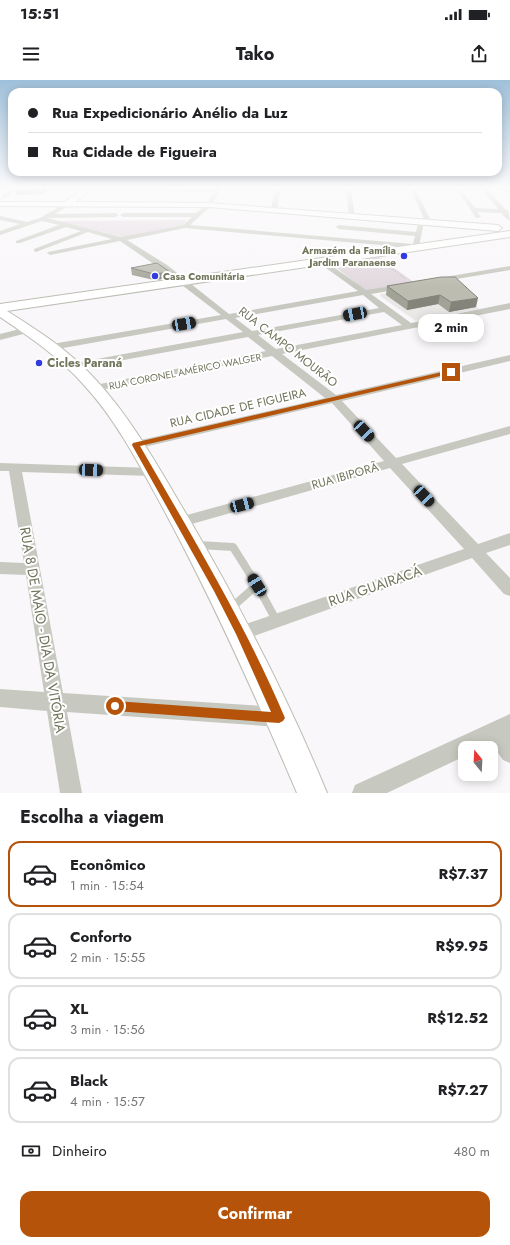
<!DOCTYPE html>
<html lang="pt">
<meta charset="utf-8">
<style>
:root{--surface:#fff;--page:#f2f2f2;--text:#202124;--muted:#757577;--line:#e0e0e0;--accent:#b45309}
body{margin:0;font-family:Jost,sans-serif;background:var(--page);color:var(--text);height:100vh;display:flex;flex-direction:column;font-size:15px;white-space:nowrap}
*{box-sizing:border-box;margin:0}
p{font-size:13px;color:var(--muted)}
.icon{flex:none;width:22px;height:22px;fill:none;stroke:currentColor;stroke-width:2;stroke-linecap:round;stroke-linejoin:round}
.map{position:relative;height:713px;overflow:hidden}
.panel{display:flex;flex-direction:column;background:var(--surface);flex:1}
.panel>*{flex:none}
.banner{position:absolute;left:8px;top:8px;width:494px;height:88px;border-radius:12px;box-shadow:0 2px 10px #0003;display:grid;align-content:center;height:88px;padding:0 20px;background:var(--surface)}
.needle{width:26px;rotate:342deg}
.fabs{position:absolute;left:458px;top:661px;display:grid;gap:8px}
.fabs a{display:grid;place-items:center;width:40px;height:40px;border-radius:8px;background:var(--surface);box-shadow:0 2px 10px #0003;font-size:20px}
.end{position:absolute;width:18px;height:18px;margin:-9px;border:5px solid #b45309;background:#fff;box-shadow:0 0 0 2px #fff}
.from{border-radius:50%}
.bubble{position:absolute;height:28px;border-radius:12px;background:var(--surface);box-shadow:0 2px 10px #0003;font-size:13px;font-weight:700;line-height:28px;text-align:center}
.car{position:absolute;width:12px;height:24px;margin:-12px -6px;border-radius:5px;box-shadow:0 0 3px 1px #0007;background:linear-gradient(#222 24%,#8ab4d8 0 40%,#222 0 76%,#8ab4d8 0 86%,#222 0)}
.banner b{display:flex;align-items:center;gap:14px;height:38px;font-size:15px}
.banner b+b{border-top:1px solid var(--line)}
.banner i{width:10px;height:10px;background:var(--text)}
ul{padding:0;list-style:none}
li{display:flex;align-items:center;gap:12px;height:66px;margin:0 8px 6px;padding:0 12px;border:2px solid var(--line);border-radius:12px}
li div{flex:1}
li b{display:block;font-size:15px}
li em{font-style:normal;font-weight:700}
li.current{border-color:var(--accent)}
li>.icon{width:36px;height:36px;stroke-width:1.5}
h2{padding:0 20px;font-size:18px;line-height:48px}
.pay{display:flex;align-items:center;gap:10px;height:44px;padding:0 20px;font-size:15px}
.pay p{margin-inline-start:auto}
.button{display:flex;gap:8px;margin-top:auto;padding:8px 20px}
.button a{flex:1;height:46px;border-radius:12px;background:var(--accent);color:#fff;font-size:16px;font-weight:700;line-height:46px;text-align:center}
.status{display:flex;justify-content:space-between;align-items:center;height:28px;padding:0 20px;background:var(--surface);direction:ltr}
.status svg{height:11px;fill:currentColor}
header{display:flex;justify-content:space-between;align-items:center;height:52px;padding:0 20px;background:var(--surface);font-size:18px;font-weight:700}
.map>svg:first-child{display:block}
.built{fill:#e9e8e7}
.green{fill:#e1d8de}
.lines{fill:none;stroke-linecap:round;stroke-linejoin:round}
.secondary-casing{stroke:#bcbdb3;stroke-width:2}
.path{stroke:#bebfb9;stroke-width:1;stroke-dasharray:1 1;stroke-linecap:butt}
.lane{stroke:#c7c9c0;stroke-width:8}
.street{fill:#c7c9c0;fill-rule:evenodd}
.secondary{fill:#fff;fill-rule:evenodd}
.wall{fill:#a2a397}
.shaded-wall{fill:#84847b}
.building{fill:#bcbdb0;stroke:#84847b}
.route{fill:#b45309}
.poi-dot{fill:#313bdf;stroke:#fff;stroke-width:1.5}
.labels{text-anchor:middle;stroke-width:4;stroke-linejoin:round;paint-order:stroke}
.far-poi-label{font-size:10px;font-weight:bold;fill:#72755c;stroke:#fff;text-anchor:end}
.far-street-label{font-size:10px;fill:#72755c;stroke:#fff}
.street-label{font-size:12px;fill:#72755c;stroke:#fff}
.poi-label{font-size:12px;font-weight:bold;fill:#72755c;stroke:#fff;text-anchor:start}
.near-street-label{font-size:14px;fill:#72755c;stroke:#fff}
</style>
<div class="status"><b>15:51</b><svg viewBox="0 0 49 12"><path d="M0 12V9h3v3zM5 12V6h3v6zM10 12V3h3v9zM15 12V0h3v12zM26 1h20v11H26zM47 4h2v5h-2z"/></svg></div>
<header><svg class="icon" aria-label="menu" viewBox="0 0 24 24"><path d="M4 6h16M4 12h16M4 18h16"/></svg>Tako<svg class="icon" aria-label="share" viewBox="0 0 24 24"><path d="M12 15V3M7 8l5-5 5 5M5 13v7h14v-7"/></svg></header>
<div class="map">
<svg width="510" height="713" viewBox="0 0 510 713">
<rect width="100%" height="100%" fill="#f9f7f9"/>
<path class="built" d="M450 202 479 229 416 241 380 216 381 214Z"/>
<g class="green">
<path d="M187 140 182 145 123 157 57 141Z"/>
<path d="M376 175 415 203 366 211 329 182Z"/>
</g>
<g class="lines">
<defs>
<g id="secondary">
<path d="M84 108H92L75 122 209 123 498 145 502 148 498 151 209 127 0 126V122H65Z"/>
<path d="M510 151V157L7 231C39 251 70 271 95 299 133 340 160 390 188 437 240 526 288 618 327 713H297C256 617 214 523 165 432 141 388 118 342 84 305 59 277 30 257 0 237V224Z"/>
</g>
</defs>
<use href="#secondary" class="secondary-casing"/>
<path class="path" d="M382 182 406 199"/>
<g class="lane">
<path d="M198 465 233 467 257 505 231 528"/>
<path d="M257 505 276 540"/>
</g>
<g class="street">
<path d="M11 108H17L6 118H2V116Z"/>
<path d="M85 108H221L211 126 190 145 413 164 415 156 339 149 336 147 339 145 416 152 419 141 424 142 419 166 416 168 185 148 127 160 167 185 229 234 358 211 319 183V179H322L366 210 406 204V208L371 214 411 243 510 223V229L282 274 336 315 510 275V281L342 321 396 378 510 346V354L402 384 478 464 510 453V465L486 473 510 498V516L504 514 472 478 240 561 234 558 231 553 234 548 464 469 390 388 181 447 176 446 174 442 176 438 384 381 332 323 136 369 132 368 130 365 132 362 325 318 272 276 95 311 91 310 90 308 91 306 95 305 266 271 248 257 75 289 70 286 75 283 243 252 226 239 52 270 49 269 47 267 49 265 52 264 221 235 161 189 120 161 50 175 47 173 48 172 112 159 88 152 36 172 34 171V169L81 151 66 147 20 163H16V161L59 145 42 141 0 155V151L20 144 0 140V136L27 142 40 138 66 123 69 125 68 126 55 134 116 133 119 135 116 137 47 138 121 157 183 145 192 137H123L120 135 123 133H196L207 124 214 112 83 111 82 110ZM363 215 379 228 252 251 235 238ZM384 232 402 245 276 269 258 255Z"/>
<path d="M275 108H281L277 130 274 132 271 130Z"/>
<path d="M346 108H351L355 137 352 139 349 137Z"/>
<path d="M410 108H415L432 143 431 144 426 143Z"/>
<path d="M456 108H460L475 128 498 129 481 108H486L505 129 508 130 510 140 507 139 501 133 477 132 481 137 476 138Z"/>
<path d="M491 108 510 109V113Z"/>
<path d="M510 186V190L439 202 435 200 439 198Z"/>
<path d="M28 247 33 250 31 252 0 260V254Z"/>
<path d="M0 383 152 388 157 389 158 392 157 395 152 396 22 392 63 613 279 627 286 630 289 637 286 644 279 647 67 632 82 713H60L47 631 0 627V609L44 612 26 495 0 494V482L24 483 9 391H0Z"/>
<path d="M510 634V683L503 680 491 663 481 668H465V676L387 713H352L355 705Z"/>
</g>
<use href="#secondary" class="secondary"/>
</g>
<g class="wall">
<path d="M17 108H58L56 111H46L43 114 16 115 15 110Z"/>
<path d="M131 188 170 192V198L154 200 132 195Z"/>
<path d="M441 197 476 227 449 232 438 224 407 230 386 215 387 206Z"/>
</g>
<g class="shaded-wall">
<path d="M44 108H46V111L43 114 42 110Z"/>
<path d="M55 108H58L56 111Z"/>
<path d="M170 192V198L154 200V194Z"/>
<path d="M440 215 438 224 407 230 408 221Z"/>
<path d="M478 218 476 227 449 232 451 222Z"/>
</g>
<g class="building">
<path d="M17 108H44L42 110H15Z"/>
<path d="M157 183 170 192 154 194 131 188Z"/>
<path d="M441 197H455L478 218 451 222 440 215 408 221 387 206Z"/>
</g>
<linearGradient id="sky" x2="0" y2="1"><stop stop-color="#9fc0da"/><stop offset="0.52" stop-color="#fcfbfc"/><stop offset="1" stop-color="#fcfbfc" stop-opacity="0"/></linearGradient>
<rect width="510" height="207" fill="url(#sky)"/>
<path class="route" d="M451 290 453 291V293L140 366C191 455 245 543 285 638L283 641 279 643 115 631 111 630 110 626 111 622 115 621 271 632 236 554 214 511 132 365 133 363Z"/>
<g class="poi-dot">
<circle cx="404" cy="176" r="4"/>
<circle cx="155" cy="196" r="4"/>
<circle cx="39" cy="283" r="4"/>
</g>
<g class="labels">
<g class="far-poi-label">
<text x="396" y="174">Armazém da Família<tspan x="396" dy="12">Jardim Paranaense</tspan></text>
<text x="163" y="200" text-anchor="start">Casa Comunitária</text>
</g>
<g class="far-street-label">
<text transform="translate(185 291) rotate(-11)" y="4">RUA CORONEL AMÉRICO WALGER</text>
</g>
<g class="street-label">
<text transform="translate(288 267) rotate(38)" y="4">RUA CAMPO MOURÃO</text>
<text transform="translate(238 328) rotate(-13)" y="4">RUA CIDADE DE FIGUEIRA</text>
<text transform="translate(345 396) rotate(-16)" y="4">RUA IBIPORÃ</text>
</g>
<g class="poi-label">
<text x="47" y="287">Cicles Paraná</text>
</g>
<g class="near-street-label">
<text transform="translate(375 506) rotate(-19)" y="5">RUA GUAIRACÁ</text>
<text transform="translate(43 550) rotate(80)" y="5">RUA 8 DE MAIO - DIA DA VITÓRIA</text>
</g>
</g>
</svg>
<div class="fabs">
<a><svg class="needle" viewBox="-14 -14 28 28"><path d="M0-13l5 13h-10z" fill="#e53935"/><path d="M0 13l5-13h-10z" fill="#757577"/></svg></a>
</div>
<i class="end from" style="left:115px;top:626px"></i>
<i class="end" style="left:451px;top:292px"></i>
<div class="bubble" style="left:418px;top:234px;width:66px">2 min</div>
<i class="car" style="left:355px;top:234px;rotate:259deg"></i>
<i class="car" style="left:184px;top:244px;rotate:80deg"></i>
<i class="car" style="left:364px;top:351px;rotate:137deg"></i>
<i class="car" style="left:91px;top:390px;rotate:92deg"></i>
<i class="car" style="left:424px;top:416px;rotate:137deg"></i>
<i class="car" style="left:242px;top:425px;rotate:75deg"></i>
<i class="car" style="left:257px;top:505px;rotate:328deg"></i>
<div class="banner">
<b><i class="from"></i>Rua Expedicionário Anélio da Luz</b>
<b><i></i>Rua Cidade de Figueira</b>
</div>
</div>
<section class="panel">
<h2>Escolha a viagem</h2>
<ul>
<li class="current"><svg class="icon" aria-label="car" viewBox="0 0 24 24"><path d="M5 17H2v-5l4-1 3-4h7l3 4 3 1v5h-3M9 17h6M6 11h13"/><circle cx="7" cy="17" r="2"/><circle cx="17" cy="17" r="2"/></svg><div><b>Econômico</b><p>1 min · 15:54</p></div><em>R$7.37</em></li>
<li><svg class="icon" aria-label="car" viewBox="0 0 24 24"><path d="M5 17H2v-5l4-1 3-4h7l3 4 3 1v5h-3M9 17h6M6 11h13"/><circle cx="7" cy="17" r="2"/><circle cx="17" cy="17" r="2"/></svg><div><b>Conforto</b><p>2 min · 15:55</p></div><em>R$9.95</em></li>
<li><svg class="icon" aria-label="car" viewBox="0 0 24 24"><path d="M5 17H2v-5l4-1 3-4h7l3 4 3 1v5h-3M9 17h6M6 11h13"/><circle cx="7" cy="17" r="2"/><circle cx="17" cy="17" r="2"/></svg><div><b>XL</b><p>3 min · 15:56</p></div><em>R$12.52</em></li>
<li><svg class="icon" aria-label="car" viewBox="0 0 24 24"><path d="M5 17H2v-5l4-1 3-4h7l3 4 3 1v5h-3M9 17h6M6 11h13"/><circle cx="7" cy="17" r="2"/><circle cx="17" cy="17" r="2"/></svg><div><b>Black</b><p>4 min · 15:57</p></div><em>R$7.27</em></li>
</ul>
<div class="pay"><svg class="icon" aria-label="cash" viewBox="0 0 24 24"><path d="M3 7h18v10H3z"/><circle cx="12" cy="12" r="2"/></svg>Dinheiro<p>480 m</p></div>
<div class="button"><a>Confirmar</a></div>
</section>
